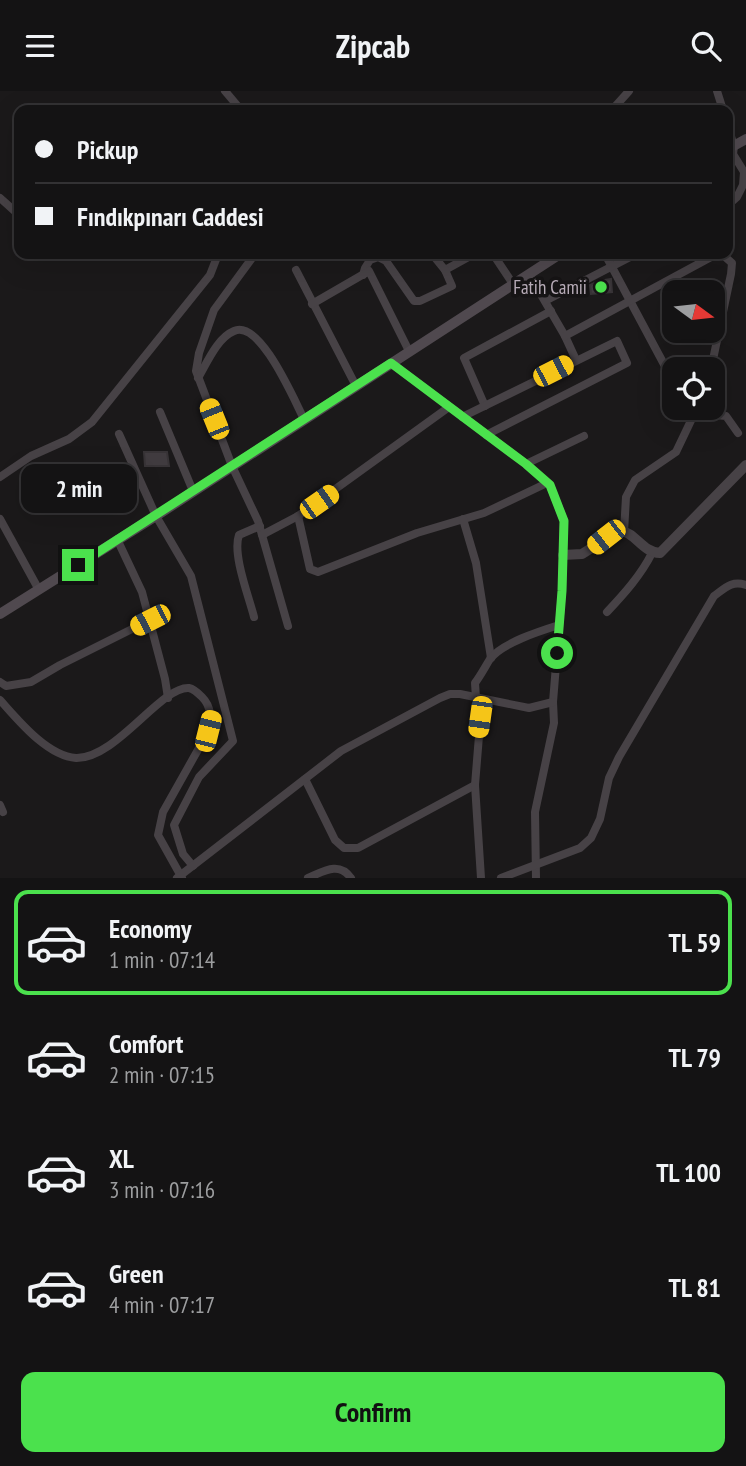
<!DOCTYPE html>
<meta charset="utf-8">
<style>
:root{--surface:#141314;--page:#1d1c1d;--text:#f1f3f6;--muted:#9d9ea0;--line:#333234;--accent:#4be14d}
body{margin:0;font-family:"PT Sans Narrow",sans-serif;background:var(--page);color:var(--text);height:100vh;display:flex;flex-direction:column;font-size:26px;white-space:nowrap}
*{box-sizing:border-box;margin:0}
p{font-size:23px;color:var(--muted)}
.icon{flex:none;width:38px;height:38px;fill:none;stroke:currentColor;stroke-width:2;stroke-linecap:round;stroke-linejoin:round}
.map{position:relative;height:787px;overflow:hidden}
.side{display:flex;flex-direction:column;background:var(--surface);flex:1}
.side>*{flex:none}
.top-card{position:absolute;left:14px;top:14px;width:719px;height:154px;border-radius:14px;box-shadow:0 7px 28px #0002,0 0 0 2px var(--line);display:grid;align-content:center;height:154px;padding:0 21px;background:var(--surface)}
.needle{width:46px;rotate:105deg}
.tools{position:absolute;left:662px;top:189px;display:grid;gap:14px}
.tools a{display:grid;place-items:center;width:63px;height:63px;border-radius:14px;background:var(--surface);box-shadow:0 7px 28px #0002,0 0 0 2px var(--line);font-size:35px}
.end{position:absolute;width:32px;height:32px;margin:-16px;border:9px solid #4be14d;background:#111;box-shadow:0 0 0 4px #111}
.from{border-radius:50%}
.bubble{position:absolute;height:49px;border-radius:14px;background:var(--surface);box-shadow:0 7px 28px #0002,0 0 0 2px var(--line);font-size:23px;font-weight:700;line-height:49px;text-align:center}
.car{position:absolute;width:21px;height:42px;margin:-21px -10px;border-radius:9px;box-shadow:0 0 5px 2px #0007;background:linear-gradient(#f5c518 24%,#345 0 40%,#f5c518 0 76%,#345 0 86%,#f5c518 0)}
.top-card b{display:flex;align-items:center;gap:24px;height:66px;font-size:26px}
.top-card b+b{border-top:2px solid var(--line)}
.top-card i{width:18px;height:18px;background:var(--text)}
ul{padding:12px 0 0;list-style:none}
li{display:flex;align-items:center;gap:21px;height:105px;margin:0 14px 10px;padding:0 7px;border:4px solid transparent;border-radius:14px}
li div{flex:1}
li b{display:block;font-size:26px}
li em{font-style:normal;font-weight:700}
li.active{border-color:var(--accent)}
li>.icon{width:63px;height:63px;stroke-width:1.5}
.cta{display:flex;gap:14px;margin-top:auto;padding:14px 21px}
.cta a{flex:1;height:80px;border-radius:14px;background:var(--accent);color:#111;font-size:28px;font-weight:700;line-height:80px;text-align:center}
header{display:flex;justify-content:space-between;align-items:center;height:91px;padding:0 21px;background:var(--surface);font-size:32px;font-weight:700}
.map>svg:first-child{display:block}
.building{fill:#403b3f;stroke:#373336;stroke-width:2}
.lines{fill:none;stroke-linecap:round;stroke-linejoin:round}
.minor{stroke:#474246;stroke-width:8}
.tertiary{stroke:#474246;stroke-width:10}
.secondary{stroke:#50494f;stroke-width:10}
.route{stroke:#4be14d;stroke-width:9}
.poi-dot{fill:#4be14d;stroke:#161415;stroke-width:2.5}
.labels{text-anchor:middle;stroke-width:7;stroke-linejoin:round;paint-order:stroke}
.poi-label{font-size:19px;fill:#b9adb9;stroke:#161415;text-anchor:end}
</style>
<header><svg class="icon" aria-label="menu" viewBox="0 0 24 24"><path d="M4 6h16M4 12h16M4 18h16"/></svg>Zipcab<svg class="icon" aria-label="search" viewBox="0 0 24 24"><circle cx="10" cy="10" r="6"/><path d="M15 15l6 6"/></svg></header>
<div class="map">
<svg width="746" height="787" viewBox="0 0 746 787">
<rect width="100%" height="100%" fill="#1b191a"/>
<g class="building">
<path d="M611 188 612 201 591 203 590 194 599 190Z"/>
<path d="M144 361H167L169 375H145Z"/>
</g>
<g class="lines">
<g class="minor">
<path d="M225 0 241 19"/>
<path d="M717 0 723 19"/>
<path d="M612 19 629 0"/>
<path d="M728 36 734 55 733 63 744 81 743 94 737 106 728 114"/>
<path d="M0 107 19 124"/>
<path d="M255 163 214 219 199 262 196 280 232 375 258 430 288 535"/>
<path d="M493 163 513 193"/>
<path d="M605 163 674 292"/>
<path d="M296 179 356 295"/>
<path d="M445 179 474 163"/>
<path d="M529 183 565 245 576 269"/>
<path d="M363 184 365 177 370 169 378 166 386 170 414 210H420L452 195 445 179 432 163"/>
<path d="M545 210 636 163"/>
<path d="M312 213 369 180 409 260"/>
<path d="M565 245 713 165H724L732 172 731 183 711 278"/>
<path d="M391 272 526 373 550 394 564 430 562 500 553 611 554 632 535 721 536 787"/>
<path d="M198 287C207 272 217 247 234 240 260 228 294 309 304 328"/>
<path d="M485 315 464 267 551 220"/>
<path d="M687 317 692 327"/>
<path d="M160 321 193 400"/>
<path d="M695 322 726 325 738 342"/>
<path d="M462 326 617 250 627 272 486 344"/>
<path d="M119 343 156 425 191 485 233 650 199 686 174 734 183 763 193 775"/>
<path d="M526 373 584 345"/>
<path d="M0 386 31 365 69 348 92 331 210 184 217 166 216 163"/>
<path d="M298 425 310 478 318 481 417 442 484 422 547 392"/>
<path d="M0 428 39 499"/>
<path d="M463 428 476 472 491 567"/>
<path d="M624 441 626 406 635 389 676 361 697 317"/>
<path d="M262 444 298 425 449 316"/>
<path d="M117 448 142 501 165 588 168 607"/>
<path d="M607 521C624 503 641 484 652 462"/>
<path d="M254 526C249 506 232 463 239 444L260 435"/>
<path d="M0 591 6 595 31 591 60 574 150 529"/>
<path d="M476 607 475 592C481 584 485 576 490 568 502 552 540 540 559 534"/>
<path d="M0 609C18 629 47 665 76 667 116 668 161 595 189 597 194 598 198 602 202 606 212 616 211 628 208 641L163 721 158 744 182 787"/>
<path d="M305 688 335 749 344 757H358L475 694"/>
<path d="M0 714 3 721"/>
<path d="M177 787 341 660 440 607 450 603H460L529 617 553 611"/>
<path d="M308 787C324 780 339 770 351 787"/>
<path d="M481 787 475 694 482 608"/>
<path d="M501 787 580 757 591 747 600 728 609 687 619 666 714 505C725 497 732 489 746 494"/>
</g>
<path class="tertiary" d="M563 464 582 463 620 439C637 443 642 461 660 462L746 374"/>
<g class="secondary">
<path d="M728 58 746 48"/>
<path d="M0 523 156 425 560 163"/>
</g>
</g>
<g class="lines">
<path class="route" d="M78 474 391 272 526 373 550 394 564 430 562 500 557 562"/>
</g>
<circle class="poi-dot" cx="601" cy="196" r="7"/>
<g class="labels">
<g class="poi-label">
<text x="587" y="203">Fatih Camii</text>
</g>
</g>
</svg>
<div class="tools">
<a><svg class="needle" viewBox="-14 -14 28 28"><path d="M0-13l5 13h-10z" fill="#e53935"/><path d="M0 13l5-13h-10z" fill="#9d9ea0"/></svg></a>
<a><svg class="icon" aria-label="locate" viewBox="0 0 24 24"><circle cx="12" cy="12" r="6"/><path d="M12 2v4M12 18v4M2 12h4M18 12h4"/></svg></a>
</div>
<i class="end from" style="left:557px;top:562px"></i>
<i class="end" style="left:78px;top:474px"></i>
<div class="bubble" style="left:21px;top:373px;width:116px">2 min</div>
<i class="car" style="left:553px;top:280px;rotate:63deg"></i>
<i class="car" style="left:214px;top:328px;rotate:338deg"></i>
<i class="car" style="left:319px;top:411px;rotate:55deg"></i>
<i class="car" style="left:606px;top:446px;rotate:232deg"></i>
<i class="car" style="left:150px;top:529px;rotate:243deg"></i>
<i class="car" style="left:480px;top:626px;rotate:188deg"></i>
<i class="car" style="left:208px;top:640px;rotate:14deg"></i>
<div class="top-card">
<b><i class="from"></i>Pickup</b>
<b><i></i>Fındıkpınarı Caddesi</b>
</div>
</div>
<section class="side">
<ul>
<li class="active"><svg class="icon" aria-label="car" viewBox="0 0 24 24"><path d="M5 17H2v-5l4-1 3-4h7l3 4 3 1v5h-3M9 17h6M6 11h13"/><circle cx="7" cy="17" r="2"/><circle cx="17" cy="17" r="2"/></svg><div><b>Economy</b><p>1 min · 07:14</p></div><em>TL 59</em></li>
<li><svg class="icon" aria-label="car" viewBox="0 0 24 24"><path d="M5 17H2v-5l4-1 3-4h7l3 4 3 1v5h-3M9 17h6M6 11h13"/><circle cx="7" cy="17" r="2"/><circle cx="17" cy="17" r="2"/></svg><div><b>Comfort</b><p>2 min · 07:15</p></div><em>TL 79</em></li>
<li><svg class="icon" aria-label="car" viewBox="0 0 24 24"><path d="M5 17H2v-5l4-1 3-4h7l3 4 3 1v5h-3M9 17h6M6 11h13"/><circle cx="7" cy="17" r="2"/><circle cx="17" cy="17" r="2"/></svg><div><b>XL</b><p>3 min · 07:16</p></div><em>TL 100</em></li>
<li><svg class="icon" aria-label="car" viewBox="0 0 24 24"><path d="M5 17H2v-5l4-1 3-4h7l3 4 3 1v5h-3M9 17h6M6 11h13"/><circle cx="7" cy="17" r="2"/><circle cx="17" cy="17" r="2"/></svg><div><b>Green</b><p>4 min · 07:17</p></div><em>TL 81</em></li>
</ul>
<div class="cta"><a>Confirm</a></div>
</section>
